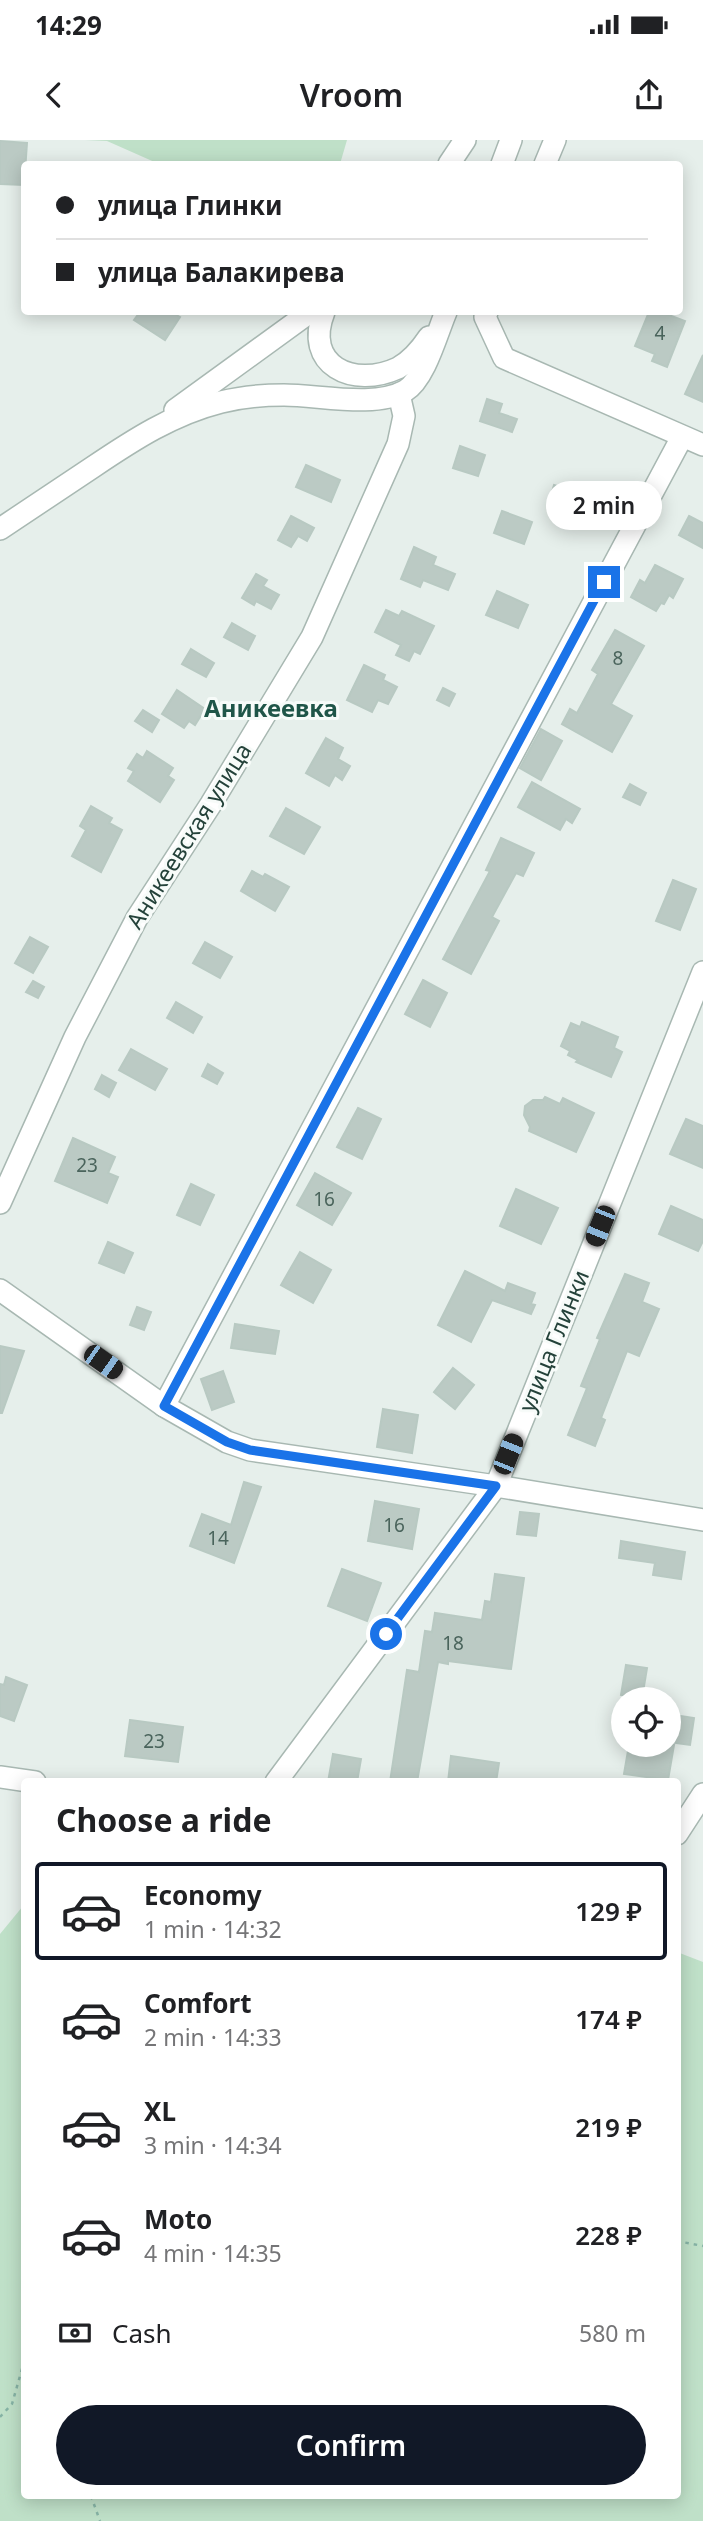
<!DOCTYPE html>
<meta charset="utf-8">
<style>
:root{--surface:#fff;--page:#f6f6f6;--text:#202124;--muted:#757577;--line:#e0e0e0;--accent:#111827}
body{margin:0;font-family:"Noto Sans",sans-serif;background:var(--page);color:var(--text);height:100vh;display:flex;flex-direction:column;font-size:26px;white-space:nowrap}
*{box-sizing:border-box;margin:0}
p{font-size:23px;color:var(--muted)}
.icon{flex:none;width:38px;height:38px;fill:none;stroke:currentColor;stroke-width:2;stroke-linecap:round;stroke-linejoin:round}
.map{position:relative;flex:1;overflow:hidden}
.drawer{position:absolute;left:21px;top:1638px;width:660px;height:721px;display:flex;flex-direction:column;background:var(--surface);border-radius:7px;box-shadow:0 4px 18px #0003}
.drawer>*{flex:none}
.banner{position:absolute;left:21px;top:21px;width:662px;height:154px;border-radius:7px;box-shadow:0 4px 18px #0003;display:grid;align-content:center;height:154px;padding:0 35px;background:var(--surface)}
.fabs{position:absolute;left:611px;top:1547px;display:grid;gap:14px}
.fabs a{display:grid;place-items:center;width:70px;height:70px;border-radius:50%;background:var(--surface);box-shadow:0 4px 18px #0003;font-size:35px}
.end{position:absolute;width:32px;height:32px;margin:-16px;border:9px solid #1a73e8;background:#fff;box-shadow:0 0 0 4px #fff}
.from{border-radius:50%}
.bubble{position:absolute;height:49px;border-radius:24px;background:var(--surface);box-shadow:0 4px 18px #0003;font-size:23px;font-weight:600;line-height:49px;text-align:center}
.car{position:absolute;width:21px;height:42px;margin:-21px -10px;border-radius:9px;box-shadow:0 0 5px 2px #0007;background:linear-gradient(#222 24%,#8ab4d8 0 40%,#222 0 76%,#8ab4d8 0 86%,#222 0)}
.banner b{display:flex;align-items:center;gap:24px;height:66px;font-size:26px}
.banner b+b{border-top:2px solid var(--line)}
.banner i{width:18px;height:18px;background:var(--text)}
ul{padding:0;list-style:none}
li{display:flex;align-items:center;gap:21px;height:98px;margin:0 14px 10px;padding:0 21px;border:4px solid transparent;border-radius:7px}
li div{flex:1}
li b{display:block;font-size:26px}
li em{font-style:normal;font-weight:600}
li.selected{border-color:var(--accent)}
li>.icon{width:63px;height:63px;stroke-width:1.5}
h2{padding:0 35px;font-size:32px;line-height:84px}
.pay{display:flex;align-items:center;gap:18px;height:77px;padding:0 35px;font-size:26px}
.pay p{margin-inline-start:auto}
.button{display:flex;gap:14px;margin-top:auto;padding:14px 35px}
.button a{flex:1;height:80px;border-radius:42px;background:var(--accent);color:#fff;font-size:28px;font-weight:600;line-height:80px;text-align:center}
.status{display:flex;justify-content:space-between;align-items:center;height:49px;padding:0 35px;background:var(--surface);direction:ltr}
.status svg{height:19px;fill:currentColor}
header{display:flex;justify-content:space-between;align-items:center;height:91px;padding:0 35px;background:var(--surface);font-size:32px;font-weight:600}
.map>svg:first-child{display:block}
.green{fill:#bfe0c8}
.building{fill:#bbcac4;stroke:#b8c9c2;stroke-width:2}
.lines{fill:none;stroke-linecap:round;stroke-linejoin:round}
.minor-casing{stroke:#a8b8b2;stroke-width:24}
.path{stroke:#86b3a5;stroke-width:2.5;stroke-dasharray:3.5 5;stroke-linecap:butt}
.minor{stroke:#fff;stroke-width:21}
.route{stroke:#1a73e8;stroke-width:9}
.labels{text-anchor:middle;stroke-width:6;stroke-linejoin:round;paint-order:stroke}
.number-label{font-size:19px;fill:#4a645c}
.street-label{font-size:23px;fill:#24423a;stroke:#f7fbf9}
.neighbourhood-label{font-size:24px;font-weight:bold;fill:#1f5548;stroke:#f7fbf9}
</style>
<div class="status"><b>14:29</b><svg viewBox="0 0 49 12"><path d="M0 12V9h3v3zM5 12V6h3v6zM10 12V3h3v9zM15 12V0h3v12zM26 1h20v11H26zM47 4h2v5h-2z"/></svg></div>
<header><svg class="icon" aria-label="back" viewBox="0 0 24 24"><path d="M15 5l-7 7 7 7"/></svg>Vroom<svg class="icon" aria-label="share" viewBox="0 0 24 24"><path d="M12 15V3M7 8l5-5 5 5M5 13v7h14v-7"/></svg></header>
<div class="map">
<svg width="703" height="2381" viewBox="0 0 703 2381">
<rect width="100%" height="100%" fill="#e6efeb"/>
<g class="green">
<path d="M85 0H347L340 24H159L107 1Z"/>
<path d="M23 1766 24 2356H677V1812L703 1822V2381H0V1794Z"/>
</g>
<g class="building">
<path d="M0 1 27 3 24 45 0 44Z"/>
<path d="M140 172H171L180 177 165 200 134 180Z"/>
<path d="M649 172H661L685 181 667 227 652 221 655 214 635 206Z"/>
<path d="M703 215V262L685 254Z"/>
<path d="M487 259 502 264 499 273 517 279 512 292 480 281Z"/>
<path d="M460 306 485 315 478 336 453 328Z"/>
<path d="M306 325 340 340 331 362 296 347Z"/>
<path d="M554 345 572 351 565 371 548 365Z"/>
<path d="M502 371 532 382 524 404 494 393Z"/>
<path d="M291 376 314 388 307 401 298 396 291 407 278 400Z"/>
<path d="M689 376 703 383V408L679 395Z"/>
<path d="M414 407 436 417 433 425 455 434 448 450 423 440 420 447 401 439Z"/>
<path d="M655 425 683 439 673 458 669 455 664 464 661 463 656 471 631 457 640 440 645 443Z"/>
<path d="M256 434 267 440 263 446 279 455 271 469 256 461 254 465 242 458Z"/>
<path d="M497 451 528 465 518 488 486 475Z"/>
<path d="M386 470 399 476 402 471 434 486 420 514 414 511 409 521 396 515 401 505 375 492Z"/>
<path d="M232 483 255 496 248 510 224 497Z"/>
<path d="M615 490 644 506 611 564 632 576 612 612 562 584 570 569 577 573 598 534 592 530Z"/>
<path d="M191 509 214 523 206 537 182 524Z"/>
<path d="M364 525 385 535 383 540 397 547 388 564 378 560 372 572 347 560Z"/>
<path d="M443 548 455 554 449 566 437 560Z"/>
<path d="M177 550 205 569 195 585 189 581 184 588 162 574Z"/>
<path d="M143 570 159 580 152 592 135 581Z"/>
<path d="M541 589 562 601 541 640 520 628Z"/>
<path d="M326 598 343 608 338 619 350 626 342 640 335 635 329 646 306 633Z"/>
<path d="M147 611 173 628 168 636 174 640 160 662 128 641 134 631 128 628 137 614 143 618Z"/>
<path d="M532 642 580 669 572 683 566 679 560 690 518 667Z"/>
<path d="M630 644 646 653 640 665 623 657Z"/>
<path d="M91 666 112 678 109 683 122 690 101 732 72 716 86 690 80 686Z"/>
<path d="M286 668 320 687 304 714 270 696Z"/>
<path d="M501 698 534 713 523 736 516 733 492 777 499 781 471 834 443 819 490 731 486 730Z"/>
<path d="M252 731 263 737 265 734 289 747 275 771 241 751Z"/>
<path d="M673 740 696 749 680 790 656 781Z"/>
<path d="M30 797 48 807 33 833 15 823Z"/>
<path d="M205 802 232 817 220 838 193 823Z"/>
<path d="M423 840 447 853 430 887 405 874Z"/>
<path d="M33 841 44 847 38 858 26 852Z"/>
<path d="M176 862 202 877 193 893 167 878Z"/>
<path d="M582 882 618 897 614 908 622 912 611 937 576 922 578 920 568 915 570 911 561 906 571 883 580 887Z"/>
<path d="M131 909 167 929 155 950 119 930Z"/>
<path d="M208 924 223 933 217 944 202 936Z"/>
<path d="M102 935 116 943 109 957 95 949Z"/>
<path d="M545 957 560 964 563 958 594 973 576 1012 529 991 530 987 524 975 525 966 533 960H543Z"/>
<path d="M358 968 381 979 362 1019 337 1007Z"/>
<path d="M686 979 703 986V1028L670 1014Z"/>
<path d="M73 998 115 1017 108 1033 118 1037 107 1063 55 1041Z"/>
<path d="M315 1033 351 1053 332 1085 297 1065Z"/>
<path d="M191 1044 214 1055 200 1085 177 1075Z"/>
<path d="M516 1049 558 1068 541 1104 500 1086Z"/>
<path d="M671 1066 703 1080V1101L698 1111 659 1094Z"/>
<path d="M108 1102 133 1113 124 1133 99 1123Z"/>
<path d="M300 1112 331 1130 313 1163 281 1145Z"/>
<path d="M465 1131 505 1151 508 1143 535 1153 531 1164 535 1165 531 1174 492 1160 471 1202 438 1185Z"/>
<path d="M625 1134 649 1143 642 1162 659 1169 639 1216 627 1211 601 1278 605 1280 595 1306 568 1295 587 1248 581 1246 600 1199 597 1198Z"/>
<path d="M137 1167 151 1172 144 1190 130 1185Z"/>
<path d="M235 1184 279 1191 275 1214 231 1208Z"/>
<path d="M0 1206 24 1211 2 1273H0Z"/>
<path d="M453 1228 474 1245 455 1269 434 1252Z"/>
<path d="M223 1231 234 1262 212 1270 201 1239Z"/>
<path d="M383 1269 418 1275 412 1313 377 1307Z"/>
<path d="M244 1342 261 1347 234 1423 190 1406 202 1374 231 1385Z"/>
<path d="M375 1361 419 1369 412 1409 368 1401Z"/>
<path d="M520 1372 539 1374 536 1396 517 1394Z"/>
<path d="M621 1401 685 1412 681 1439 653 1435 655 1423 619 1418Z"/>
<path d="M342 1429 381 1443 367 1481 328 1466Z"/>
<path d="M495 1434 524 1438 511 1529 448 1521V1524L438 1522 417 1642H390L407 1530 419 1532 425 1491 432 1492 435 1473 482 1480 485 1461 491 1462Z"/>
<path d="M626 1525 647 1528 642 1558 621 1555Z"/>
<path d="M6 1537 27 1545 14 1581 0 1576V1544L4 1545Z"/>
<path d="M668 1574 694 1578 690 1605 668 1602Z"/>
<path d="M130 1580 183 1587 178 1622 125 1616Z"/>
<path d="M629 1605H674L668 1640 624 1634Z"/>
<path d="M333 1614 361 1619 357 1642H328Z"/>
<path d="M451 1616 499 1623 496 1642H448Z"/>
</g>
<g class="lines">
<defs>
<g id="minor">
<path d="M449 24 465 0"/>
<path d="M502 24 511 0"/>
<path d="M545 24 555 0"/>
<path d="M324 172C303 225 353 249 398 228 411 221 421 209 429 197"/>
<path d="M487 172 485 177 504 218 703 305"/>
<path d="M175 270 310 172"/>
<path d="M0 389C31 368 62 348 93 327 133 300 173 274 221 262 241 257 263 255 284 255 319 255 375 268 405 251 425 239 437 193 446 172"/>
<path d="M0 1063 75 897 137 778 211 664 312 497 398 304 404 276 399 254"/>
<path d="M0 1150 164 1266 227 1302 250 1310 496 1346 703 1380"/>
<path d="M164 1266 682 297"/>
<path d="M0 1637 35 1642"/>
<path d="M276 1642 496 1346 703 832"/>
<path d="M677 1694 703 1654"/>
</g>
</defs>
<use href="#minor" class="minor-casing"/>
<g class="path">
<path d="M677 2101 703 2106"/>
<path d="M0 2277 12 2264 24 2222"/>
<path d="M91 2356 100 2381"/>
</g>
<use href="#minor" class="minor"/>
</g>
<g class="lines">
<path class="route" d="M386 1494 496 1346 250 1310 227 1302 164 1266 604 442"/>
</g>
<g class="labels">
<g class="number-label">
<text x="660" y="200">4</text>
<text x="618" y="525">8</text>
<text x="87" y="1032">23</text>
<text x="324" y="1066">16</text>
<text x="394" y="1392">16</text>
<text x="218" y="1405">14</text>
<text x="453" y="1510">18</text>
<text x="154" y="1608">23</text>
</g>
<g class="street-label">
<text transform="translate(189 696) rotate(-58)" y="8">Аникеевская улица</text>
<text transform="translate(554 1201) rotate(-68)" y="8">улица Глинки</text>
</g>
<g class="neighbourhood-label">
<text x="271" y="577">Аникеевка</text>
</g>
</g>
</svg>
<div class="fabs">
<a><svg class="icon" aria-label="locate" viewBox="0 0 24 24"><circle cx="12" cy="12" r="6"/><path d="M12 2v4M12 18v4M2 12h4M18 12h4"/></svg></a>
</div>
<i class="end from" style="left:386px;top:1494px"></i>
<i class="end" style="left:604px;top:442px"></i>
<div class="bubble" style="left:546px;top:341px;width:116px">2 min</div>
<i class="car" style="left:600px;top:1086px;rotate:202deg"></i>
<i class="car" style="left:103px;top:1222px;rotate:125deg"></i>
<i class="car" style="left:508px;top:1314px;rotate:22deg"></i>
<div class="banner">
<b><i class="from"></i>улица Глинки</b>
<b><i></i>улица Балакирева</b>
</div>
<section class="drawer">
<h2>Choose a ride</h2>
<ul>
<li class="selected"><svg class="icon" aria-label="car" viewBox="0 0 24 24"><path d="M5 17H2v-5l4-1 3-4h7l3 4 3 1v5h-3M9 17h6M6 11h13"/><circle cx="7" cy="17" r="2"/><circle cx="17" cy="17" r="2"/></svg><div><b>Economy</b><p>1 min · 14:32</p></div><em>129 ₽</em></li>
<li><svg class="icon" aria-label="car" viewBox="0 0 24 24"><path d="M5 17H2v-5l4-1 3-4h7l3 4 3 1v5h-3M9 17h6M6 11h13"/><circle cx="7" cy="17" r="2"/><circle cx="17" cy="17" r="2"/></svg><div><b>Comfort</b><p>2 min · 14:33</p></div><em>174 ₽</em></li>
<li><svg class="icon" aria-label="car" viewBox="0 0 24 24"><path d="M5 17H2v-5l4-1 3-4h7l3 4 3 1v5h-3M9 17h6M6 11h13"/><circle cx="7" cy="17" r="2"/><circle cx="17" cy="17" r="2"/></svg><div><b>XL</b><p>3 min · 14:34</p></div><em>219 ₽</em></li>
<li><svg class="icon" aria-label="car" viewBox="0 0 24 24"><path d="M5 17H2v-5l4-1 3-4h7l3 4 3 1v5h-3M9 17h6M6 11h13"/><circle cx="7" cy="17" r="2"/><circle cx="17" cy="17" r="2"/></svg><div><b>Moto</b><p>4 min · 14:35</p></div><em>228 ₽</em></li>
</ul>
<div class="pay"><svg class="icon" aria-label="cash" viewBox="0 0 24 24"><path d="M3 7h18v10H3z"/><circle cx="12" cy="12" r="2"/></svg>Cash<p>580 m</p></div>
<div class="button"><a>Confirm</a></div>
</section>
</div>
